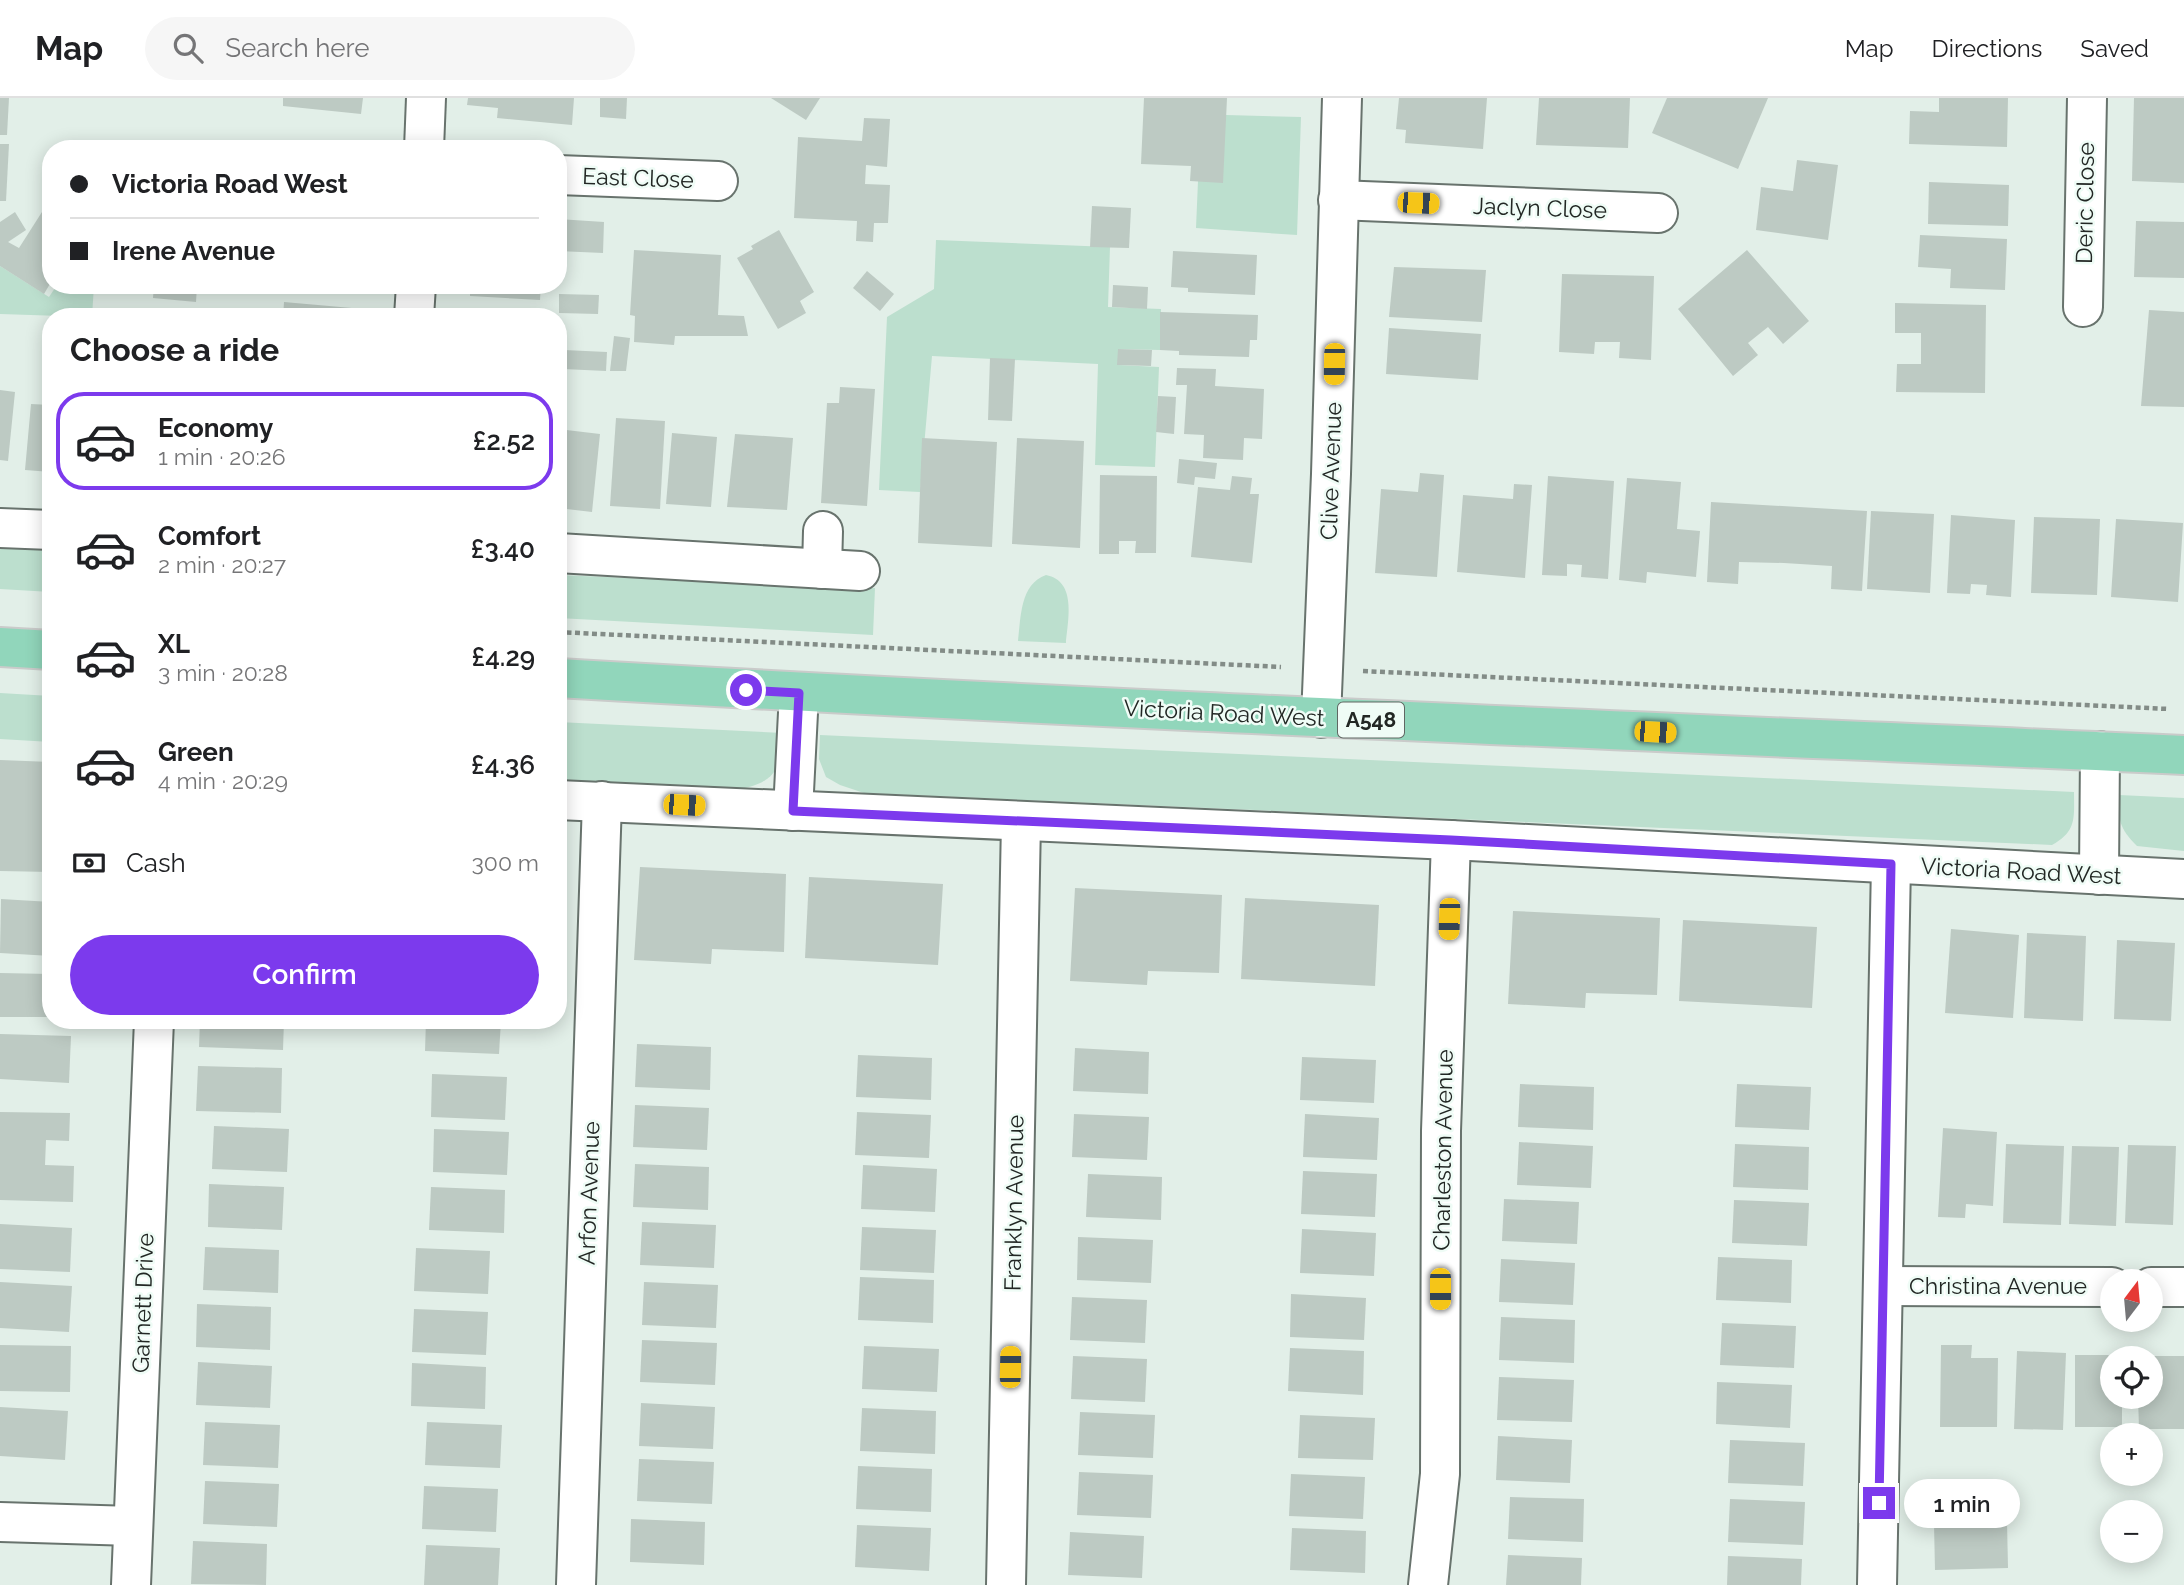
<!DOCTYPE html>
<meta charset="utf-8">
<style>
:root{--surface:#fff;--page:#f6f6f6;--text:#202124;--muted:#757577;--line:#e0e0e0;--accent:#7c3aed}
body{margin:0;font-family:Raleway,sans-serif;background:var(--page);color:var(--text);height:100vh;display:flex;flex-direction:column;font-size:26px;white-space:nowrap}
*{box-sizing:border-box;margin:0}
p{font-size:23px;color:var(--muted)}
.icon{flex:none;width:38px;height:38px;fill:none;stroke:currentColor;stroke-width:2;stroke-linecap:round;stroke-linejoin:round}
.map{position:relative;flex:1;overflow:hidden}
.panel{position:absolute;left:42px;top:210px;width:525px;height:721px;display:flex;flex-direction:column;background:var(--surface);border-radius:28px;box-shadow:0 4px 18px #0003}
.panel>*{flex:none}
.guide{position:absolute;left:42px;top:42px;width:525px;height:154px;border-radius:28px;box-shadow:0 4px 18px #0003;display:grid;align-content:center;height:154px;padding:0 28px;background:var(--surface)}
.needle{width:46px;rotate:16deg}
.controls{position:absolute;left:2100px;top:1171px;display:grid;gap:14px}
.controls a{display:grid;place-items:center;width:63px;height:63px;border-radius:50%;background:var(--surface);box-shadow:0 4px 18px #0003;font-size:35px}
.end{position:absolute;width:32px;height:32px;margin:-16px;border:9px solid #7c3aed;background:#fff;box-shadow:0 0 0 4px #fff}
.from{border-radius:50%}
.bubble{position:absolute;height:49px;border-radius:24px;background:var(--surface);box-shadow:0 4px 18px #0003;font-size:23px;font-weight:600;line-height:49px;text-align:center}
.car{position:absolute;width:21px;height:42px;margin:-21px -10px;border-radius:9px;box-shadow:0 0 5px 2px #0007;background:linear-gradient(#f5c518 24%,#345 0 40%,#f5c518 0 76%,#345 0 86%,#f5c518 0)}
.guide b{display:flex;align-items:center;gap:24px;height:66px;font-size:26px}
.guide b+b{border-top:2px solid var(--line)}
.guide i{width:18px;height:18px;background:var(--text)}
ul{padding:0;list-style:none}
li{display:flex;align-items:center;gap:21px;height:98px;margin:0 14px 10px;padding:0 14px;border:4px solid transparent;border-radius:28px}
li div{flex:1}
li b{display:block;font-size:26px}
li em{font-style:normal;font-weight:600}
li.selected{border-color:var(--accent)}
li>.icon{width:63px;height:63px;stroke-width:1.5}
h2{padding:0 28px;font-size:32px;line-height:84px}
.pay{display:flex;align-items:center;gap:18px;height:77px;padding:0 28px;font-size:26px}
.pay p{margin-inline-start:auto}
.action{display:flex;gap:14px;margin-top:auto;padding:14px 28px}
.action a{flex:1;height:80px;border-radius:42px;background:var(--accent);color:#fff;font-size:28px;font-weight:600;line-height:80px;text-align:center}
header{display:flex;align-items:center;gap:42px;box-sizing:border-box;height:98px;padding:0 35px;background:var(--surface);border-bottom:2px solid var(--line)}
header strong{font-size:33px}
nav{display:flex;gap:38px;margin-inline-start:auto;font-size:24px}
.search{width:490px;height:63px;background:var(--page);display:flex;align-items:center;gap:18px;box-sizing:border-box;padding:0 24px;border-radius:38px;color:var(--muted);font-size:26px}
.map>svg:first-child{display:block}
.green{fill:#bcdfce}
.building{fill:#bdcac3}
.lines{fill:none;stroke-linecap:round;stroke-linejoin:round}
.minor-casing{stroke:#68736d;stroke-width:42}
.major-casing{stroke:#cacbca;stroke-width:42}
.path{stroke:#838c87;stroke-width:4.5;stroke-dasharray:5 3.5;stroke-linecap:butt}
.minor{stroke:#fff;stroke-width:38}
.major{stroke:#91d6bb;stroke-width:38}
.route{stroke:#7c3aed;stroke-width:9}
.labels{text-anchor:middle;stroke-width:5;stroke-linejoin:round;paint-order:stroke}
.shield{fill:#effcf6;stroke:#606763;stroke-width:2}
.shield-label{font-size:21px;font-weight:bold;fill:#222724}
.street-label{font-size:23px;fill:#222724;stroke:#effcf6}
</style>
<header>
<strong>Map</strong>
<div class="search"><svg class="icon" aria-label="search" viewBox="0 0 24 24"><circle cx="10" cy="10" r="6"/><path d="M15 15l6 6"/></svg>Search here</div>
<nav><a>Map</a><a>Directions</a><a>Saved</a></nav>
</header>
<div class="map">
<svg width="2184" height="1487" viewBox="0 0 2184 1487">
<rect width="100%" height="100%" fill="#e2efe8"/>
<g class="green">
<path d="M1226 17 1301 19 1297 137 1196 130 1198 83Z"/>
<path d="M936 142 1110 149 1108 209 1161 211 1160 252 1118 251V267L1159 269 1155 369 1095 367 1098 266 932 258 920 394 879 392 887 219 934 191Z"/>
<path d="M0 168 49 199 57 187H94L92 219 0 216Z"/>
<path d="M0 447 51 450V494L0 491Z"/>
<path d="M558 477 875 490 873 537 558 520Z"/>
<path d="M1046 477C1077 483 1068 522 1066 545L1018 543C1021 519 1020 486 1046 477Z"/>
<path d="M0 595 51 598V644L0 641Z"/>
<path d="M558 624 783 635C781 674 774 685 735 692L558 683Z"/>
<path d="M820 637 2074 694C2074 720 2077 733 2052 747L864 695 840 687 826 679 819 661Z"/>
<path d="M2119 697 2184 700V753L2137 748C2119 730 2118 722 2119 697Z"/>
</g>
<g class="building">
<path d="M0 0H9L7 37H0Z"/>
<path d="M283 0H363L361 16 283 8Z"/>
<path d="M468 0H574L572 27 497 20 498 10 467 7Z"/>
<path d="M600 0H627L626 21 600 19Z"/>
<path d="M771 0H820L806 22Z"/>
<path d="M1144 0H1227L1223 85 1190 83 1191 68 1141 66Z"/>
<path d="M1399 0H1487L1483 51 1405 45 1406 32 1396 31Z"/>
<path d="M1539 0H1630L1628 50 1536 47Z"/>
<path d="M1667 0H1768L1738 71 1652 35Z"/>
<path d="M1939 0H2008L2007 49 1909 46 1910 13 1939 14Z"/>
<path d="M2134 0H2184V85L2132 83Z"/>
<path d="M864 20 890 21 887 69 866 67 865 86 890 87 888 125H874L873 144 856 143 857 123 794 120 798 39 862 43Z"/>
<path d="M0 46H9L6 103H0Z"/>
<path d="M1797 62 1838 67 1828 142 1756 132 1761 89 1793 93Z"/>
<path d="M1929 84 2009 87 2008 128 1928 126Z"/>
<path d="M49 103 51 105V184L44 196 0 168V124L15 114 26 132 8 144 19 150Z"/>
<path d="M1092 108 1131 110 1129 150 1090 149Z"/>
<path d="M558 121 604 124 603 155 558 153Z"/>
<path d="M2136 123 2184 124V180L2134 179Z"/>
<path d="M779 132 814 194 800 203 806 215 778 231 737 160 753 151 751 148Z"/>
<path d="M1920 137 2007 141 2005 192 1950 190 1951 171 1918 169Z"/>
<path d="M634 152 721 157 718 217 744 218 748 238H675L674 247 634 244 635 218 630 217Z"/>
<path d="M1747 152 1809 223 1783 246 1768 229 1748 245 1758 257 1733 278 1678 211Z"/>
<path d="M1173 153 1257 157 1255 197 1188 194V190L1171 189Z"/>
<path d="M1394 169 1486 172 1482 224 1389 219Z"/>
<path d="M867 173 894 196 880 213 853 190Z"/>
<path d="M1562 176 1654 178 1651 262 1619 260 1620 244H1595L1594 256 1559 254Z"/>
<path d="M99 187H121L120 196 99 195Z"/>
<path d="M154 187H197L196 204 153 200Z"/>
<path d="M470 187H541L540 202 470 198Z"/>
<path d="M1113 187 1148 189 1147 211 1112 209Z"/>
<path d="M559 196 599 197 598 216 559 215Z"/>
<path d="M284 204 363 211 362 219H283Z"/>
<path d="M1895 205 1986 207 1985 295 1896 294 1897 266H1921V235H1895Z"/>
<path d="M2149 212 2184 214V309L2141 308Z"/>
<path d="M1160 214 1258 217 1257 242H1250L1249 259 1179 257V253L1160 252Z"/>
<path d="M1389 230 1481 236 1478 282 1386 276Z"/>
<path d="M614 238 630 240 626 273H610Z"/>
<path d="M1118 251 1152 252 1151 268 1117 267Z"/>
<path d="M564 252 607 254 606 273 563 271Z"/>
<path d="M990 260 1015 261 1012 323 988 322Z"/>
<path d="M1177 270 1216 271 1215 288 1264 291 1262 341 1244 340 1243 362 1203 360 1204 337 1184 336 1187 287H1176Z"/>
<path d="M840 289 875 291 867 408 821 405 827 305H839Z"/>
<path d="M0 292 15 294 8 363 0 362Z"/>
<path d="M1158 298 1176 299 1174 336 1156 334Z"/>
<path d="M31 306 51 307V374L25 372Z"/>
<path d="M616 320 665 323 660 411 610 408Z"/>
<path d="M558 331 600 336 592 414 558 410Z"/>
<path d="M672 335 717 339 711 409 666 406Z"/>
<path d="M735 336 793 340 787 412 727 409Z"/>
<path d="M922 340 997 344 992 449 918 445Z"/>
<path d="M1017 340 1084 343 1080 450 1012 446Z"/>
<path d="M1179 361 1217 365 1215 381 1195 379 1194 387 1177 385Z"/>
<path d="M1420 375 1444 377 1437 479 1375 475 1381 391 1418 394Z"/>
<path d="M1100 377 1157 378 1156 455H1135L1136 443H1119V456H1099Z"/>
<path d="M1232 378 1252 380 1250 396H1259L1252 465 1191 459 1198 389 1230 392Z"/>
<path d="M1548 378 1614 383 1608 481 1581 479 1582 467 1567 466V478L1542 477Z"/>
<path d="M1627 380 1681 384 1677 431 1700 433 1696 479 1647 474 1646 485 1619 482Z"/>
<path d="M1514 386 1532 387 1525 480 1457 474 1463 397 1513 401Z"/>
<path d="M1711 404 1867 413 1862 493 1831 491 1832 468 1784 465 1739 464 1738 486 1707 484Z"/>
<path d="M1871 413 1934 416 1930 495 1867 491Z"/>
<path d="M1951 417 2015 422 2011 499 1986 497 1987 487 1971 486 1970 496 1947 495Z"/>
<path d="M2034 419 2100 421 2097 497 2031 495Z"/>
<path d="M2116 421 2183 425 2178 504 2111 499Z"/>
<path d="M0 662 51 664V774L0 773Z"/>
<path d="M640 769 786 776 784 854 712 851 711 866 634 862Z"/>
<path d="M809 779 943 786 938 867 805 860Z"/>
<path d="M1075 790 1222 797 1219 875 1148 873 1147 887 1070 883Z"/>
<path d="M1245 800 1379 807 1375 888 1241 881Z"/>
<path d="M1 801 51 804V858L0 855Z"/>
<path d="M1513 813 1660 820 1657 897 1586 895 1585 910 1508 906Z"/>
<path d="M1683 822 1817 829 1812 910 1679 903Z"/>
<path d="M1951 831 2019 837 2013 920 1945 915Z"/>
<path d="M2027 835 2086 838 2083 923 2024 920Z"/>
<path d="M2117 842 2175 845 2171 923 2114 921Z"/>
<path d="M0 875 51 876V919H0Z"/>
<path d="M200 922H284L283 952 199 949Z"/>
<path d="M426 922H501L499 956 425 953Z"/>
<path d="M0 936 71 938 69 985 0 981Z"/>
<path d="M637 946 711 949 710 992 635 989Z"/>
<path d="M1075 950 1149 954 1148 996 1073 993Z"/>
<path d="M858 957 932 960 931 1002 856 999Z"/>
<path d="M1302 959 1376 962 1374 1005 1300 1002Z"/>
<path d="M198 968 282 970 281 1015 196 1013Z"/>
<path d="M432 976 507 979 505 1022 431 1019Z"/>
<path d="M1520 986 1594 989 1593 1032 1518 1029Z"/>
<path d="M1737 986 1811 989 1809 1032 1735 1029Z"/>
<path d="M635 1007 709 1010 707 1052 633 1049Z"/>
<path d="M0 1014 70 1015 69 1043 46 1042 45 1067 74 1068 73 1104 0 1102Z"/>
<path d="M857 1014 931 1017 929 1060 855 1057Z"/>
<path d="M1074 1016 1149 1019 1147 1062 1072 1059Z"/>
<path d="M1305 1016 1379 1020 1377 1062 1303 1059Z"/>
<path d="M214 1028 289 1031 287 1074 212 1071Z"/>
<path d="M1943 1030 1997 1034 1993 1108 1966 1106 1965 1120 1938 1119Z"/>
<path d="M434 1031 509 1034 507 1077 433 1074Z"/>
<path d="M1519 1044 1593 1048 1591 1090 1517 1087Z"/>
<path d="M1735 1046 1809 1049 1808 1092 1733 1089Z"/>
<path d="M2006 1046 2064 1048 2061 1127 2003 1125Z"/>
<path d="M2128 1047 2176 1048 2173 1127 2125 1125Z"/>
<path d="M2072 1048 2119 1049 2116 1128 2069 1126Z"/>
<path d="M635 1066 709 1069 708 1112 633 1109Z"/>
<path d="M863 1067 937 1071 935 1114 861 1111Z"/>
<path d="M1303 1073 1377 1076 1375 1119 1301 1116Z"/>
<path d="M1088 1076 1162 1079 1161 1122 1086 1119Z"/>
<path d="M209 1086 284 1089 282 1132 208 1129Z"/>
<path d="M431 1089 505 1092 504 1135 429 1132Z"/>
<path d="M1504 1101 1579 1104 1577 1146 1502 1143Z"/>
<path d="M1734 1102 1809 1105 1807 1148 1732 1145Z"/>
<path d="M642 1124 716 1127 714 1170 640 1167Z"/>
<path d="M0 1126 72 1130 70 1174 0 1171Z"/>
<path d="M862 1129 936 1132 934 1175 860 1172Z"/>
<path d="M1302 1131 1376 1135 1374 1178 1300 1175Z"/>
<path d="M1078 1139 1153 1142 1151 1185 1077 1182Z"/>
<path d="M205 1149 279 1152 278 1195 203 1192Z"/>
<path d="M416 1150 490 1153 488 1196 414 1193Z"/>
<path d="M1718 1159 1792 1162 1791 1205 1716 1202Z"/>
<path d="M1501 1161 1575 1165 1573 1207 1499 1204Z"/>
<path d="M860 1179 934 1182 933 1225 858 1222Z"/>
<path d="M0 1184 72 1188 69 1234 0 1230Z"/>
<path d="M644 1184 718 1187 716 1230 642 1227Z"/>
<path d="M1291 1196 1366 1200 1364 1242 1290 1239Z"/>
<path d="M1072 1199 1147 1202 1145 1245 1070 1242Z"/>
<path d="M197 1206 271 1209 270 1252 196 1249Z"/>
<path d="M414 1211 488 1214 486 1257 412 1254Z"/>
<path d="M1501 1219 1575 1222 1574 1265 1499 1262Z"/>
<path d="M1722 1225 1796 1228 1794 1270 1720 1267Z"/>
<path d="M642 1242 717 1245 715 1287 640 1284Z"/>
<path d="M0 1247 71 1248 70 1294 0 1293Z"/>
<path d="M1941 1247H1972L1971 1260H1998L1997 1329H1940Z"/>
<path d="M864 1248 939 1251 937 1294 862 1291Z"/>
<path d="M1290 1250 1364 1253 1363 1297 1288 1293Z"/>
<path d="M2017 1253 2066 1255 2063 1332 2014 1331Z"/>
<path d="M2075 1257H2122V1260H2112V1298H2122V1329H2075Z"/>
<path d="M1073 1258 1147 1261 1145 1304 1071 1301Z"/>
<path d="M2151 1258H2184V1331H2139L2138 1298H2151Z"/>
<path d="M198 1264 272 1268 270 1310 196 1307Z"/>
<path d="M412 1265 486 1269 485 1311 411 1308Z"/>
<path d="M1499 1279 1574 1282 1572 1324 1497 1322Z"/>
<path d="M1717 1284 1792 1287 1790 1330 1716 1326Z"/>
<path d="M641 1305 715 1309 713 1351 639 1348Z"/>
<path d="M0 1309 68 1313 65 1362 0 1358Z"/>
<path d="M862 1310 936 1313 935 1356 860 1353Z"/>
<path d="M1080 1314 1155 1317 1153 1360 1078 1357Z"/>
<path d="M1300 1317 1375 1320 1373 1362 1298 1360Z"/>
<path d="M205 1324 280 1327 278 1370 203 1367Z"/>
<path d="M427 1324 502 1327 500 1370 425 1367Z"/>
<path d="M1498 1338 1572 1342 1570 1385 1496 1382Z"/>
<path d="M1730 1342 1805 1345 1803 1388 1728 1385Z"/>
<path d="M639 1361 714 1364 712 1406 637 1403Z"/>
<path d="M858 1368 932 1371 931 1414 856 1411Z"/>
<path d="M1079 1374 1153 1377 1151 1420 1077 1417Z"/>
<path d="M1291 1376 1365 1379 1363 1421 1289 1418Z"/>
<path d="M205 1383 279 1386 277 1429 203 1426Z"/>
<path d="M424 1388 498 1391 496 1434 422 1431Z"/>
<path d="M1510 1399 1584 1401 1583 1444 1508 1441Z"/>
<path d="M1730 1401 1805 1404 1803 1447 1728 1444Z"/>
<path d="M631 1421 705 1424 704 1467 630 1464Z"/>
<path d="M2007 1423 2008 1470 1935 1472 1934 1425Z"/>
<path d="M857 1427 931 1430 929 1473 855 1469Z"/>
<path d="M1292 1430 1366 1433 1365 1475 1290 1472Z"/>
<path d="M1070 1434 1144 1438 1142 1480 1068 1477Z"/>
<path d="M193 1443 267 1446 266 1487 191 1486Z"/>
<path d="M426 1447 500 1450 498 1487H424Z"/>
<path d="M1508 1457 1582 1460 1581 1487H1506Z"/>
<path d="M1728 1458 1802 1461 1801 1487H1727Z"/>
</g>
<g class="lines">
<defs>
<g id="minor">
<path d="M424 51 426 0"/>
<path d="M558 77 718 83"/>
<path d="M1338 102 1658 115"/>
<path d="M2083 209 2087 0"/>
<path d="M414 219 416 187"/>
<path d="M0 430 51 432"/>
<path d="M558 455 860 473"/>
<path d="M822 471 823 433"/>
<path d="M1321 620 1331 376 1342 0"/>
<path d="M558 702 1451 742 2184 781"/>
<path d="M793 713 799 595"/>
<path d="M2099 777 2100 653"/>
<path d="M1884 1188 2112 1189"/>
<path d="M2151 1189H2184"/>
<path d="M0 1424 133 1428"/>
<path d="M131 1487 154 922"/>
<path d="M576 1487 602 703"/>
<path d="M1006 1487 1021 724"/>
<path d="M1428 1487 1440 1376 1441 1033 1451 742"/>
<path d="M1877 1487 1891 766"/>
</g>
<g id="major">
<path d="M0 549 51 552"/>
<path d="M558 580C1100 612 1642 633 2184 657"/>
</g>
</defs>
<use href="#minor" class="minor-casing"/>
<use href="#major" class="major-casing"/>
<g class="path">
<path d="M558 534 1281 569"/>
<path d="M1363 573 2169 611"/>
</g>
<use href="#minor" class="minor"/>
<use href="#major" class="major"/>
</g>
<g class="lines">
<path class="route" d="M746 592 799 595 793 713 1451 742 1891 766 1879 1405"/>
</g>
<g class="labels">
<rect class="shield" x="1338" y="604.5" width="66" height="35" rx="5"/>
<g class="shield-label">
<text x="1371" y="629">A548</text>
</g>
<g class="street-label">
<text transform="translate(638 80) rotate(2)" y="8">East Close</text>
<text transform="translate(2085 105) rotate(-89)" y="8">Deric Close</text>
<text transform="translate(1540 110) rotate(2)" y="8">Jaclyn Close</text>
<text transform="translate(1331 373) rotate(-88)" y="8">Clive Avenue</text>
<text transform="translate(1224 615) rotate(3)" y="8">Victoria Road West</text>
<text transform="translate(2021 773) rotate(3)" y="8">Victoria Road West</text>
<text transform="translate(1443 1052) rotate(-89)" y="8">Charleston Avenue</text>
<text transform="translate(589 1095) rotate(-88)" y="8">Arfon Avenue</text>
<text transform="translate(1014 1105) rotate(-89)" y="8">Franklyn Avenue</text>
<text x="1998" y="1196">Christina Avenue</text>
<text transform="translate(143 1205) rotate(-88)" y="8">Garnett Drive</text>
</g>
</g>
</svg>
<div class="controls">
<a><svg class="needle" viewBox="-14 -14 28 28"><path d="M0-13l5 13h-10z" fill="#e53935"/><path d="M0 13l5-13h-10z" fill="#757577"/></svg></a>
<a><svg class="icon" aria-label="locate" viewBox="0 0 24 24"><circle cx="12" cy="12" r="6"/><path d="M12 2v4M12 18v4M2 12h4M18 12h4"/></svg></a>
<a>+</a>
<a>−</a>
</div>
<i class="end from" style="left:746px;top:592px"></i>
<i class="end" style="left:1879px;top:1405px"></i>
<div class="bubble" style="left:1904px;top:1381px;width:116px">1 min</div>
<i class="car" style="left:1418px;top:105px;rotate:92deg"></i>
<i class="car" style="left:1334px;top:266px;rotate:181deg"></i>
<i class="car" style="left:1655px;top:634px;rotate:93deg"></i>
<i class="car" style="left:684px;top:707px;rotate:93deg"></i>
<i class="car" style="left:1449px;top:821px;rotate:182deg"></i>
<i class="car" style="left:1440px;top:1191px;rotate:180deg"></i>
<i class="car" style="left:1010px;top:1269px;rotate:1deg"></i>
<div class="guide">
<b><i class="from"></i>Victoria Road West</b>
<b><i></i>Irene Avenue</b>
</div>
<section class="panel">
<h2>Choose a ride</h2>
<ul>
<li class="selected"><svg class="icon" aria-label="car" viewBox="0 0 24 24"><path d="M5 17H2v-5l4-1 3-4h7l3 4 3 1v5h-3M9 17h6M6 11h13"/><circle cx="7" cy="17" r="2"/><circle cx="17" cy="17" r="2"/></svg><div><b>Economy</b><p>1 min · 20:26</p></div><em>£2.52</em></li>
<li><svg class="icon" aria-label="car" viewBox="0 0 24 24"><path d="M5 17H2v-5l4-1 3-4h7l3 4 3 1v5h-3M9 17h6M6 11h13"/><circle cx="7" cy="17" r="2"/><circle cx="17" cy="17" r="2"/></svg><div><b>Comfort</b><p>2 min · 20:27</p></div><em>£3.40</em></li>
<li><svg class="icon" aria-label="car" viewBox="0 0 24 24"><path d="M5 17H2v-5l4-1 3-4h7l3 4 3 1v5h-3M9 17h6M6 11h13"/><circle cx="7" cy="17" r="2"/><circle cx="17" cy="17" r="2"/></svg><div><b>XL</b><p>3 min · 20:28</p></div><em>£4.29</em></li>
<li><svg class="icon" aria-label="car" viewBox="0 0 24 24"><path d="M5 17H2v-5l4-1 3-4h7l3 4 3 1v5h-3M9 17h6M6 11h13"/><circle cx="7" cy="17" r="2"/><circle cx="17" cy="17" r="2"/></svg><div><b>Green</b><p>4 min · 20:29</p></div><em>£4.36</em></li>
</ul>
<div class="pay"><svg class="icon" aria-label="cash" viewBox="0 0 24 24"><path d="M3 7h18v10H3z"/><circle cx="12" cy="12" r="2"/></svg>Cash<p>300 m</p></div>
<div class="action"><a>Confirm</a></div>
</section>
</div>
